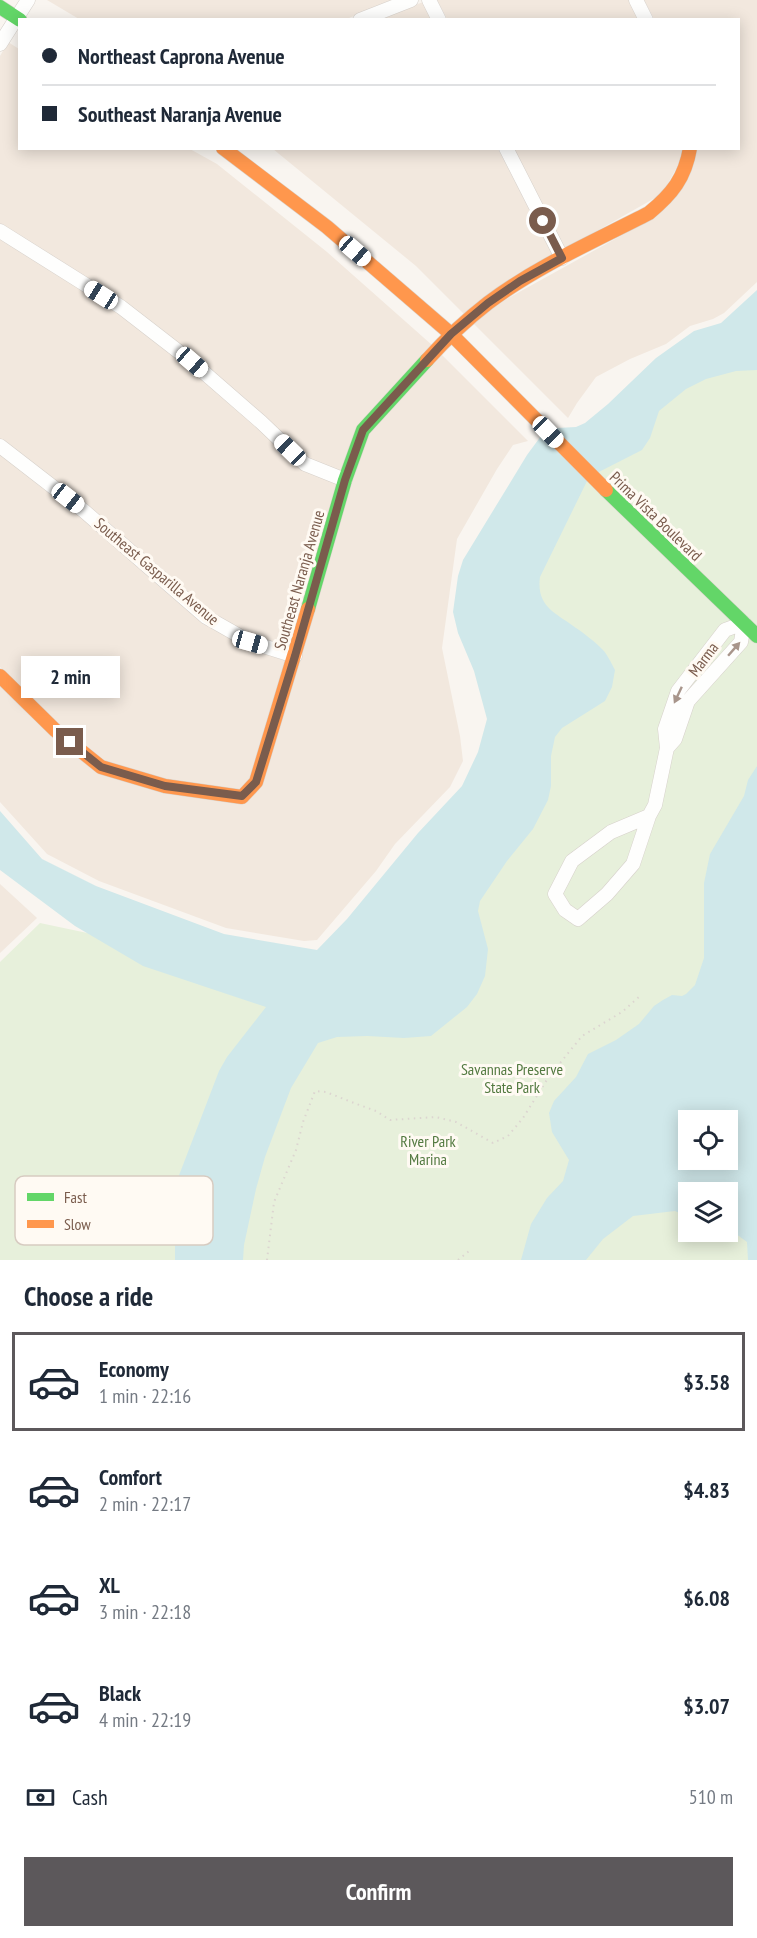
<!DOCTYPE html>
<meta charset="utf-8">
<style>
:root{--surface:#fff;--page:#f2f2f3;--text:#1f2937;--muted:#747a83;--line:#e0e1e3;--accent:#5c585b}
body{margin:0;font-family:"PT Sans Narrow",sans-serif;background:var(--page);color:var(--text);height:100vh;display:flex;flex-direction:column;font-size:22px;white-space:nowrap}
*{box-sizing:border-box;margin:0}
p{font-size:20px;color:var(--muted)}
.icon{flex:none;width:33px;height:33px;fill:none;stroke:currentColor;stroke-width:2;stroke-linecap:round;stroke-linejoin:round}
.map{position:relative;height:1260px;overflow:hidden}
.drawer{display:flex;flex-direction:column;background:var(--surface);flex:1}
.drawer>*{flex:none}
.banner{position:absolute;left:18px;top:18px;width:722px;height:132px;border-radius:0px;box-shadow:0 3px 15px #0003;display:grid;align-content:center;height:132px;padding:0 24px;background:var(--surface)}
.controls{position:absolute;left:678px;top:1110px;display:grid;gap:12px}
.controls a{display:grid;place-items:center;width:60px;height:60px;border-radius:0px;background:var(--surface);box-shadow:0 3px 15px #0003;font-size:30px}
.end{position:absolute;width:27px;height:27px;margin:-14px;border:8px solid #7a5c4d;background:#fff;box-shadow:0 0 0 3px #fff}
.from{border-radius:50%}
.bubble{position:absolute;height:42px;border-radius:0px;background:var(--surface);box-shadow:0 3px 15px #0003;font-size:20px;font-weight:700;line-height:42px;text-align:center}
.car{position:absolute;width:18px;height:36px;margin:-18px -9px;border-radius:8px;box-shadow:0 0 4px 2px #0007;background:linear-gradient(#fff 24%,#345 0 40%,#fff 0 76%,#345 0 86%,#fff 0)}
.banner b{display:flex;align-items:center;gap:21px;height:57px;font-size:22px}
.banner b+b{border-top:2px solid var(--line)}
.banner i{width:15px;height:15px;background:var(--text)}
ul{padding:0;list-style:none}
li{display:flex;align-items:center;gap:18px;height:99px;margin:0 12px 9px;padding:0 12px;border:3px solid transparent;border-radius:0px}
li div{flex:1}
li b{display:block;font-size:22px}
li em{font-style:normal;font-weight:700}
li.selected{border-color:var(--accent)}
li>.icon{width:54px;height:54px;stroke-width:1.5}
h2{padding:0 24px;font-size:27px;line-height:72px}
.pay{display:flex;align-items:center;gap:15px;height:66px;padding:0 24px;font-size:22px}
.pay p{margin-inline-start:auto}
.action{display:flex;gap:12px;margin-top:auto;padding:12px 24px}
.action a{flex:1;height:69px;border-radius:0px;background:var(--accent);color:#fff;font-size:24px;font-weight:700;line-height:69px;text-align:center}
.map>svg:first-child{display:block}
.residential{fill:#f2e8de}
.green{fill:#e7f0db;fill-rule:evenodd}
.water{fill:#d0e8ea;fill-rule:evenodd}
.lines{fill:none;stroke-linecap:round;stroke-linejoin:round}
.street-casing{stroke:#d7d1cb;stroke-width:15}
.fast-casing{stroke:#d9d2cb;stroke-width:15}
.slow-casing{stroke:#d9d2cb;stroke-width:15}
.path{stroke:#dcd5d0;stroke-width:2;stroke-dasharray:1.5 4.5;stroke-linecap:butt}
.street{stroke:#fefefd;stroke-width:14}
.fast{stroke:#63d668;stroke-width:14}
.slow{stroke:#ff974d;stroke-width:14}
.oneway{fill:#a8958b}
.route{stroke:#7a5c4d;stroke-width:8}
.labels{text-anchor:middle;stroke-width:6;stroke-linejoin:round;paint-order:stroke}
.street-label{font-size:16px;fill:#7a5c4d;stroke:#fffaf3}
.park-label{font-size:16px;fill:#537a41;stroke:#fffaf3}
.key{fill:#fffaf3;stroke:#d7cbc1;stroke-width:1.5}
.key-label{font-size:16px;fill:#7a5c4d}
</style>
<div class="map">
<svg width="757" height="1260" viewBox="0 0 757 1260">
<rect width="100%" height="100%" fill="#f9f5f0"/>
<g class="residential">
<path d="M47 0H394L344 20 79 19Z"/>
<path d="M437 0H629L639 19H447Z"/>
<path d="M644 0H757V282L724 313 713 319 690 326 666 344 630 359 596 377 577 403 568 418 473 323 492 307 653 218 696 149 738 148V20L654 19Z"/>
<path d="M423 2 432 19 377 20Z"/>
<path d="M8 42 19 49 20 148 190 149 217 164 327 252 432 345 341 472 309 459 125 303 0 224V56Z"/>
<path d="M273 149H498L553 255 464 314 416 266Z"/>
<path d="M513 149H683L682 158 662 194 565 249Z"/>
<path d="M0 239 116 312 337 483 291 648 253 637 211 612 89 506 0 439Z"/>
<path d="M441 354 528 441 513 445 497 469 457 539 442 648 460 736 463 761 450 787 395 844 376 871 317 940 304 941 226 928 99 881 47 854 0 802V685L97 772 241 802 369 433Z"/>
<path d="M0 454 79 515 155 580 287 660 250 779 240 790 167 780 105 762 59 725 0 667Z"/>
<path d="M0 884 37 918 0 953Z"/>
</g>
<path class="green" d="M757 343V1260H0V962L40 923 182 953 349 992 503 804 540 484 697 366ZM688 1120H728V1160H688ZM688 1192H728V1232H688Z"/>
<g class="water">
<path d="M757 290V370L736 371 706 379 686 389 659 411 650 438 642 450 589 477 540 577C536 607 556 613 576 628 585 634 595 642 602 649 608 655 611 663 615 670L612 687 605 701 562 728 555 737 551 756V786L548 800 533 829 507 861 480 901 478 911 488 949 485 976 477 994 467 1007 431 1036 404 1038 367 1036 337 1037 318 1043 291 1088 265 1157 256 1189 244 1245 243 1260H175V1224L178 1178 219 1071 227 1057 266 1007 143 966 75 926 0 870V811L42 859 96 886 224 934 317 950 347 919 418 833 462 786 478 752 487 719 474 671 458 633 453 612 458 576 463 560 527 455 541 436 557 428 576 427 585 423 608 404 656 358 694 331 721 323Z"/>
<path d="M757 766V1260H748L747 1242 728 1228V1192H688V1217L675 1211 633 1216 603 1239 586 1260H521L531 1224 547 1198 563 1181 569 1160 552 1132 549 1113 554 1101 576 1077 588 1054 616 1040 639 1024 654 1006 663 1000 672 995 682 996 686 994 695 985 704 958V883L710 854 744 796 748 780ZM688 1120H728V1160H688Z"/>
</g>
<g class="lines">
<defs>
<g id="street">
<path d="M429 0 439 20"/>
<path d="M636 0 646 20"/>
<path d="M360 20 411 0"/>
<path d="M0 44 28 0"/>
<path d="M506 148 562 258"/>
<path d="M0 231 121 307 192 362 261 422 305 464 345 480"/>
<path d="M0 446 84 511 206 617 250 642 295 656"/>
<path d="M649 816 611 832 572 861 555 894 565 910 578 919 607 894 633 864 649 816 655 805 667 748 665 729 678 691 725 630 744 623 741 642 688 701 675 739 667 748"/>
</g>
<g id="fast">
<path d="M0 7 20 20"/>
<path d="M606 490 757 636"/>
<path d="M308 609 345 480 363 430 427 360"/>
</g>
<g id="slow">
<path d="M223 148 327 227 451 334 606 490"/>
<path d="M427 360C446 339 466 320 488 303 537 266 595 241 649 213 672 194 685 178 690 148"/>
<path d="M0 676 55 730 101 767 165 786 242 797 256 782 308 609"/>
</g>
</defs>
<use href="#street" class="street-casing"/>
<use href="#fast" class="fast-casing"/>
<use href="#slow" class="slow-casing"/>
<g class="path">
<path d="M267 1260 274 1202 296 1150 303 1122 315 1091 326 1092 354 1103 376 1111 390 1120 436 1117 456 1122 493 1143 508 1136 523 1118 548 1078 582 1036 622 1012 641 995"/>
<path d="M458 1260 469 1251"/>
</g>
<use href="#street" class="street"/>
<use href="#fast" class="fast"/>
<use href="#slow" class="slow"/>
</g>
<defs><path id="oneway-solid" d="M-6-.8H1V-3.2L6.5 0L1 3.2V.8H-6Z" transform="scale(1.5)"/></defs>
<g class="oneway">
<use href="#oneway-solid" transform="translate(734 649) rotate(-49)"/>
<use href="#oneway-solid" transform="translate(678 695) rotate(115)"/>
</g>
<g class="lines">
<path class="route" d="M70 742 101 767 165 786 242 796 256 782 295 656 345 480 363 430 451 334 488 303 520 281 562 258 543 221"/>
</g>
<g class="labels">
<g class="street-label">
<text transform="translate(656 516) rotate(44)" y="6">Prima Vista Boulevard</text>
<text transform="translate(157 571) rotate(40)" y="6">Southeast Gasparilla Avenue</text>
<text transform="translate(299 580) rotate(-74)" y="6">Southeast Naranja Avenue</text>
<text transform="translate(703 659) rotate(-53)" y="6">Marma</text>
</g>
<g class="park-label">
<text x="512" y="1075">Savannas Preserve<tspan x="512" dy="18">State Park</tspan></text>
<text x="428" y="1147">River Park<tspan x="428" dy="18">Marina</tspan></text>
</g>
</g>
<rect x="15" y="1176" width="198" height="69" rx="9" class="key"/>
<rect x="27" y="1193" width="27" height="8" fill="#63d668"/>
<rect x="27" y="1220" width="27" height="8" fill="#ff974d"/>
<g class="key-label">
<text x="64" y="1203">Fast</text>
<text x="64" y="1230">Slow</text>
</g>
</svg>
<div class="controls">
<a><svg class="icon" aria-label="locate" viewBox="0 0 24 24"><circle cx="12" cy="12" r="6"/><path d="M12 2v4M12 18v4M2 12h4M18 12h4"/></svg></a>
<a><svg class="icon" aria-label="layers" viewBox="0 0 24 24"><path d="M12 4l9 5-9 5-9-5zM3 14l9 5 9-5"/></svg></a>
</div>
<i class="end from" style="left:543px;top:221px"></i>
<i class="end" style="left:70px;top:742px"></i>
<div class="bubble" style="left:21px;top:656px;width:99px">2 min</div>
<i class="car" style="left:355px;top:251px;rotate:131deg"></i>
<i class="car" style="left:101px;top:295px;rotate:302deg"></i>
<i class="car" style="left:192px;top:362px;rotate:131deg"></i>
<i class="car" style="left:548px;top:432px;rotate:136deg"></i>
<i class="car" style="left:290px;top:450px;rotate:314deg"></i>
<i class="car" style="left:68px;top:498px;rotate:128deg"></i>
<i class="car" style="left:250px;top:642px;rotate:106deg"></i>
<div class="banner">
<b><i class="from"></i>Northeast Caprona Avenue</b>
<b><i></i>Southeast Naranja Avenue</b>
</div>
</div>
<section class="drawer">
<h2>Choose a ride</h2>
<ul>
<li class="selected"><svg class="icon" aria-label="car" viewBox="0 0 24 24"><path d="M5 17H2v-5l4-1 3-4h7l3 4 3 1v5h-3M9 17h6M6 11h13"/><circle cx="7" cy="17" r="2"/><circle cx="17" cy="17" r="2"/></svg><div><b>Economy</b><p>1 min · 22:16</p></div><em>$3.58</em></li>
<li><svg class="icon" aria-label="car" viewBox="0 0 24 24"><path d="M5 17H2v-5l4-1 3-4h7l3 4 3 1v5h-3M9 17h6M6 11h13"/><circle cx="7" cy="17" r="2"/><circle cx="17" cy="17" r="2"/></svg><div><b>Comfort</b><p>2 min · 22:17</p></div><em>$4.83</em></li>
<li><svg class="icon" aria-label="car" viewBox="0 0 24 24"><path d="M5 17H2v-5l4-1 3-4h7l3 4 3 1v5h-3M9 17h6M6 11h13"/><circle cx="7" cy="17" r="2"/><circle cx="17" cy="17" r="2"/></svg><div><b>XL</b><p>3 min · 22:18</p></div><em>$6.08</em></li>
<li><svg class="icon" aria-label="car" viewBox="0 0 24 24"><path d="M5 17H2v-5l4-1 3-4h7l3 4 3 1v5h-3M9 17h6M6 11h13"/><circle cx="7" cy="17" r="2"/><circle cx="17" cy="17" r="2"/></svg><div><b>Black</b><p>4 min · 22:19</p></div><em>$3.07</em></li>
</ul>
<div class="pay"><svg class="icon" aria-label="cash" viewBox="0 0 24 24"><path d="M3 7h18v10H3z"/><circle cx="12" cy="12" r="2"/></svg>Cash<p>510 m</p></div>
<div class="action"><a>Confirm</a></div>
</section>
